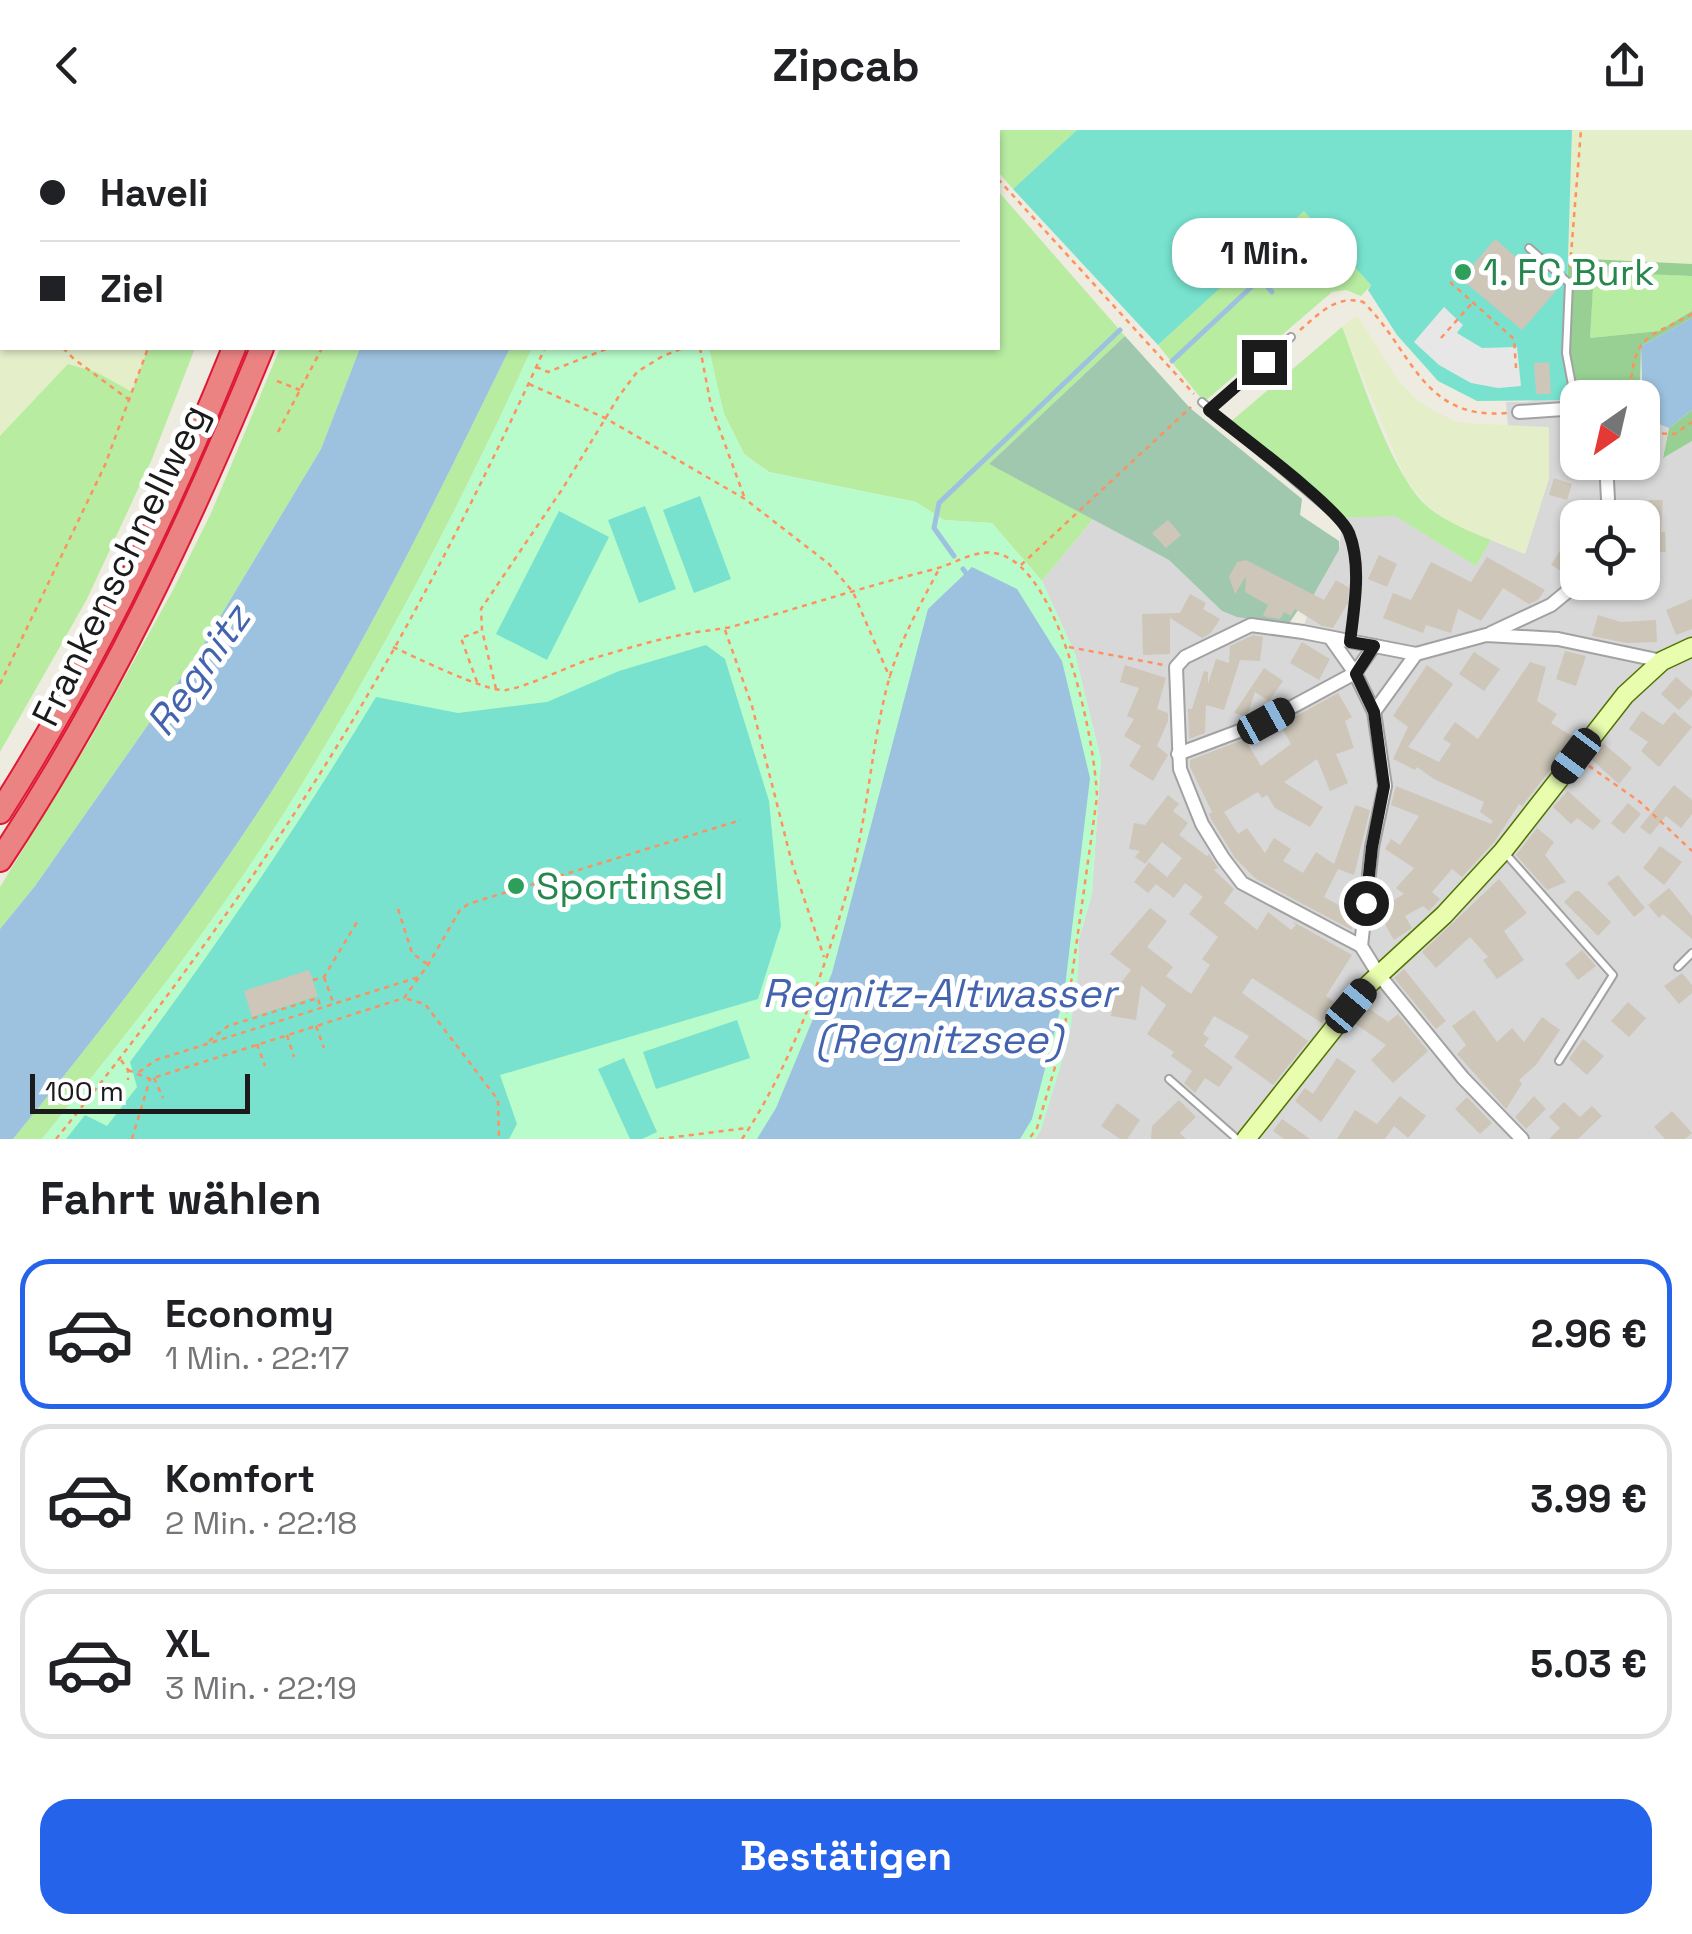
<!DOCTYPE html>
<html lang="de">
<meta charset="utf-8">
<style>
:root{--surface:#fff;--page:#f6f6f6;--text:#202124;--muted:#757577;--line:#e0e0e0;--accent:#2563eb}
body{margin:0;font-family:"Space Grotesk",sans-serif;background:var(--page);color:var(--text);height:100vh;display:flex;flex-direction:column;font-size:38px;white-space:nowrap}
*{box-sizing:border-box;margin:0}
p{font-size:32px;color:var(--muted)}
.icon{flex:none;width:55px;height:55px;fill:none;stroke:currentColor;stroke-width:2;stroke-linecap:round;stroke-linejoin:round}
.map{position:relative;height:1009px;overflow:hidden}
.drawer{display:flex;flex-direction:column;background:var(--surface);flex:1}
.drawer>*{flex:none}
.guide{position:absolute;left:0px;top:0px;width:1000px;height:220px;box-shadow:0 2px 8px #0004;display:grid;align-content:center;height:220px;padding:0 40px;background:var(--surface)}
.needle{width:65px;rotate:214deg}
.buttons{position:absolute;left:1560px;top:250px;display:grid;gap:20px}
.buttons a{display:grid;place-items:center;width:100px;height:100px;border-radius:20px;background:var(--surface);box-shadow:0 2px 8px #0004;font-size:50px}
.scale{position:absolute;left:30px;bottom:25px;width:220px;box-sizing:border-box;padding-left:10px;border:5px solid #1b1b1b;border-top:0;font-size:28px;line-height:35px;white-space:nowrap;color:#1b1b1b;-webkit-text-stroke:8px #fff;paint-order:stroke}
.end{position:absolute;width:45px;height:45px;margin:-22px;border:12px solid #1b1b1b;background:#fff;box-shadow:0 0 0 5px #fff}
.from{border-radius:50%}
.bubble{position:absolute;height:70px;border-radius:30px;background:var(--surface);box-shadow:0 2px 8px #0004;font-size:32px;font-weight:800;line-height:70px;text-align:center}
.car{position:absolute;width:30px;height:60px;margin:-30px -15px;border-radius:12px;box-shadow:0 0 8px 2px #0007;background:linear-gradient(#222 24%,#8ab4d8 0 40%,#222 0 76%,#8ab4d8 0 86%,#222 0)}
.guide b{display:flex;align-items:center;gap:35px;height:95px;font-size:38px}
.guide b+b{border-top:2px solid var(--line)}
.guide i{width:25px;height:25px;background:var(--text)}
ul{padding:0;list-style:none}
li{display:flex;align-items:center;gap:30px;height:150px;margin:0 20px 15px;padding:0 20px;border:5px solid var(--line);border-radius:30px}
li div{flex:1}
li b{display:block;font-size:38px}
li em{font-style:normal;font-weight:800}
li.current{border-color:var(--accent)}
li>.icon{width:90px;height:90px;stroke-width:1.5}
h2{padding:0 40px;font-size:45px;line-height:120px}
.action{display:flex;gap:20px;margin-top:auto;padding:20px 40px}
.action a{flex:1;height:115px;border-radius:30px;background:var(--accent);color:#fff;font-size:40px;font-weight:800;line-height:115px;text-align:center}
header{display:flex;justify-content:space-between;align-items:center;height:130px;padding:0 40px;background:var(--surface);font-size:45px;font-weight:800}
.map>svg:first-child{display:block}
.residential{fill:#d9d8d8;fill-rule:evenodd}
.farmland{fill:#e4eec9}
.grass{fill:#b7eca1}
.forest{fill:#97d092}
.cemetery{fill:#a0c8ae}
.park{fill:#b8fccb}
.pitch{fill:#78e2cf}
.parking{fill:#e7e7e7}
.water{fill:#9dc2df}
.lines{fill:none;stroke-linecap:round;stroke-linejoin:round}
.stream{stroke:#9dc2df;stroke-width:5}
.building{fill:#cdc6b9}
.lane-casing{stroke:#a2a2a2;stroke-width:10}
.street-casing{stroke:#a2a2a2;stroke-width:16}
.secondary-casing{stroke:#507400;stroke-width:21}
.highway-casing{stroke:#df1935;stroke-width:26}
.path{stroke:#ff905f;stroke-width:2.5;stroke-dasharray:5 5;stroke-linecap:butt}
.lane{stroke:#fff;stroke-width:6}
.street{stroke:#fff;stroke-width:12}
.secondary{stroke:#e9fdaf;stroke-width:18}
.highway{stroke:#eb8382;stroke-width:22}
.route{stroke:#1b1b1b;stroke-width:12}
.leisure-dot{fill:#2e9e5b;stroke:#fff;stroke-width:4}
.labels{text-anchor:middle;stroke-width:10;stroke-linejoin:round;paint-order:stroke}
.leisure-label{font-size:38px;fill:#27864d;stroke:#fff;text-anchor:start}
.street-label{font-size:38px;fill:#1b1b1b;stroke:#fff}
.water-label{font-size:40px;font-style:italic;fill:#4363af;stroke:#fff}
</style>
<header><svg class="icon" aria-label="back" viewBox="0 0 24 24"><path d="M15 5l-7 7 7 7"/></svg>Zipcab<svg class="icon" aria-label="share" viewBox="0 0 24 24"><path d="M12 15V3M7 8l5-5 5 5M5 13v7h14v-7"/></svg></header>
<div class="map">
<svg width="1692" height="1009" viewBox="0 0 1692 1009">
<rect width="100%" height="100%" fill="#eeece0"/>
<path class="residential" d="M1640 258V267L1578 268V332H1642L1643 288 1669 298 1663 327 1692 311V1009H1035L1041 1000 1078 844 1079 809 1092 764 1101 630 1075 524 1042 451 1093 389 1169 430 1222 481 1303 499 1313 466 1339 420 1343 388 1394 385 1476 436 1491 410 1525 424 1549 348V297H1508L1506 272H1526L1573 261ZM1578 388H1642V452H1578Z"/>
<g class="farmland">
<path d="M0 0H225L2 2V218H148L132 263 96 242 0 306Z"/>
<path d="M1572 0H1692V134L1568 128Z"/>
<path d="M1357 185 1397 249 1417 270 1436 282 1460 293 1549 297V348L1525 424 1455 395 1427 376 1405 348 1342 197Z"/>
</g>
<g class="grass">
<path d="M960 0H1077L1013 59 998 42V2Z"/>
<path d="M998 61 1125 206 989 334 1093 389 1042 451 992 393 944 390 916 372 769 342 744 324 724 284 709 224V218H998Z"/>
<path d="M1304 80 1371 155 1361 166 1346 160 1332 162 1204 272 1158 215Z"/>
<path d="M1594 141 1692 146V181L1659 201 1590 208Z"/>
<path d="M1342 197C1361 245 1391 346 1429 378 1448 393 1469 401 1491 410L1476 436 1395 386 1343 388 1228 294Z"/>
<path d="M148 218H195L152 329 87 469 0 622V306L68 234 96 242 132 262Z"/>
<path d="M280 218H360L321 319 197 525 35 756 0 799V757L91 608 173 460 212 381Z"/>
<path d="M510 218H532C460 377 379 531 286 680 214 795 128 903 42 1009H13C123 874 229 736 318 587 389 468 449 342 510 218Z"/>
</g>
<g class="forest">
<path d="M1568 128 1692 134V146L1594 142 1590 208 1659 201 1692 181V188L1641 216 1640 258 1573 261 1565 223Z"/>
<path d="M1692 280V311L1663 328 1669 298Z"/>
</g>
<path class="cemetery" d="M1125 206 1190 278 1302 369 1300 385 1339 411V420L1313 466 1308 465 1288 495 1237 487 1222 481 1169 430 989 334Z"/>
<path class="park" d="M532 218H709L724 284 744 324 768 342 916 372 944 390 992 393 1042 451 1075 524 1101 630 1092 764 1079 809 1078 844 1069 908 1041 1000 1035 1009H42C128 903 214 795 286 680 379 531 460 377 532 218Z"/>
<g class="pitch">
<path d="M1077 0H1572L1565 223 1573 261 1560 270 1477 271 1438 251 1397 205 1368 160 1371 155 1304 81 1158 215 1013 59Z"/>
<path d="M700 366 731 449 694 463 663 380Z"/>
<path d="M645 376 676 459 639 473 608 390Z"/>
<path d="M559 381 609 407 547 530 496 504Z"/>
<path d="M706 515 725 529 769 671 781 796 758 869 500 945 517 994 509 1009H66L85 985 107 996 137 957 130 932C218 814 300 693 376 567L458 583 547 572 619 541Z"/>
<path d="M737 890 750 928 656 959 643 922Z"/>
<path d="M624 928 657 1002 642 1009H630L598 939Z"/>
</g>
<path class="parking" d="M1444 177 1463 195 1457 203 1482 218 1517 217 1521 256 1498 258 1471 253 1439 235 1414 212Z"/>
<g class="water">
<path d="M1692 188V280L1669 298 1643 288 1641 216Z"/>
<path d="M360 218H510C449 342 389 468 318 587 229 736 123 874 13 1009H0V799L35 756 197 525 321 319Z"/>
<path d="M972 437 1017 459 1062 531 1090 648 1064 865 1032 989 1020 1009H757L776 978 832 843 928 479Z"/>
</g>
<g class="lines">
<g class="stream">
<path d="M1247 133 1272 162"/>
<path d="M1172 231 1261 148"/>
<path d="M954 426 934 398 939 373 1120 200"/>
<path d="M963 439 966 443"/>
</g>
</g>
<g class="building">
<path d="M1495 109 1556 161 1522 200 1461 149Z"/>
<path d="M1549 232 1551 264H1536L1534 233Z"/>
<path d="M1554 348 1572 354 1567 370 1549 365Z"/>
<path d="M1649 370H1663L1661 402H1665L1666 422H1660V435H1651Z"/>
<path d="M1168 390 1181 405 1166 418 1152 403Z"/>
<path d="M1564 414 1578 423 1568 445 1551 435Z"/>
<path d="M1379 425 1397 434 1387 457 1368 449Z"/>
<path d="M1487 427 1545 460 1538 470 1529 474 1503 458 1481 491 1458 479 1451 503 1426 495 1423 503 1383 488 1393 463 1411 470 1431 432 1471 452Z"/>
<path d="M1246 430 1324 470 1336 450 1349 458 1348 473 1333 498 1322 496 1295 479 1291 486 1284 482 1280 489 1267 487 1263 485 1268 475 1245 462 1246 446 1235 464 1229 447 1237 432Z"/>
<path d="M1190 464 1206 473 1203 479 1220 489 1211 503 1202 508 1170 488V524L1143 525 1142 484 1180 483Z"/>
<path d="M1692 469V499L1676 505 1666 480Z"/>
<path d="M1598 485 1621 492 1656 490 1657 512 1627 513 1592 506Z"/>
<path d="M1253 505 1263 507 1260 531 1240 530 1224 580 1206 575 1205 603 1189 609 1188 579H1192L1204 541 1208 542V554L1216 529 1229 533 1230 516Z"/>
<path d="M1302 512 1330 529 1319 550 1290 533Z"/>
<path d="M1565 521 1586 526 1576 556 1556 549Z"/>
<path d="M1474 522 1500 539 1484 561 1459 544Z"/>
<path d="M1530 532 1546 537 1537 571 1557 584 1551 593 1575 608 1522 676 1519 674 1495 711 1462 747 1452 739 1432 762 1440 769 1429 781 1423 776 1405 786 1412 798 1394 810 1377 780 1404 764 1396 758 1414 738 1385 719 1391 709 1400 715 1419 686 1391 675 1396 656 1491 694 1493 691 1480 682 1484 672 1434 649 1417 637 1415 640 1393 629 1408 597 1393 586 1427 535 1453 554 1408 617 1439 632 1451 614 1443 609 1455 592 1478 609Z"/>
<path d="M1125 535 1166 548 1157 579 1168 583V591L1157 616 1168 625 1153 651 1129 636 1141 616 1124 606 1134 589 1127 586 1139 558 1120 552Z"/>
<path d="M1264 538 1283 551 1269 571 1255 562 1247 587 1234 583Z"/>
<path d="M1676 547 1692 561V566L1679 580 1661 564Z"/>
<path d="M1338 563 1352 587 1345 591 1354 618 1336 624 1348 653 1330 661 1317 629 1284 652 1323 677 1310 697 1275 678 1267 665 1262 668 1258 662 1224 682 1238 704 1247 698 1265 723 1274 708 1291 719 1283 731 1303 743 1316 722 1334 734 1355 675 1370 680 1354 745 1338 739 1324 767 1344 778 1343 782 1346 779 1354 784 1352 800 1256 749 1235 728 1211 689 1209 684 1212 682 1190 637V630L1245 609 1261 636 1291 614 1280 595Z"/>
<path d="M1642 581 1663 595 1674 582 1692 597 1659 637 1641 621 1648 612 1629 599Z"/>
<path d="M1603 613 1632 638 1619 654 1591 629Z"/>
<path d="M1674 655 1692 670V684L1681 698 1666 686 1650 705 1640 697Z"/>
<path d="M1568 661 1601 691 1593 700 1577 688 1571 694 1553 677Z"/>
<path d="M1168 665 1179 674 1173 681 1188 693 1179 705 1207 726 1209 724 1218 738 1214 740 1234 759 1224 773 1257 800 1268 782 1291 800 1296 795 1292 791 1352 825 1326 866 1337 874 1322 893 1252 848 1242 863 1308 911 1273 955 1234 927 1249 906 1214 886 1203 904 1209 908 1204 916 1233 937 1219 957 1205 948 1195 963 1184 953 1192 941 1171 926 1174 922 1147 904 1166 875 1141 855 1136 890 1111 886 1115 860 1131 840 1110 824 1150 778 1167 791 1147 817 1173 837 1166 846 1191 864 1210 835 1202 829 1218 807 1189 784 1203 767 1185 753 1174 768 1156 754 1148 763 1134 752 1149 732 1167 747 1182 728 1162 712 1145 734 1135 727 1140 721 1129 719 1134 693 1145 695Z"/>
<path d="M1628 673 1641 684 1624 704 1611 693Z"/>
<path d="M1537 698 1554 712 1545 725 1566 752 1547 760 1516 725Z"/>
<path d="M1660 716 1682 732 1664 755 1643 738Z"/>
<path d="M1618 745 1645 778 1634 787 1607 753Z"/>
<path d="M1499 749 1527 783 1504 801 1524 830 1497 849 1483 830 1488 827 1470 807 1436 838 1422 822Z"/>
<path d="M1669 758 1692 786V809L1663 784 1659 788 1648 775Z"/>
<path d="M1575 761H1579L1611 792 1598 806 1564 772Z"/>
<path d="M1582 820 1596 836 1578 850 1565 834Z"/>
<path d="M1404 839 1446 891 1436 899 1394 848Z"/>
<path d="M309 840 318 866 252 887 244 861Z"/>
<path d="M1682 843 1692 855V863L1679 874 1664 856Z"/>
<path d="M1628 872 1646 888 1629 907 1611 891Z"/>
<path d="M1367 877 1388 892 1398 884 1428 921 1393 953 1371 930 1386 915 1354 893Z"/>
<path d="M1474 880 1497 912 1512 898 1524 912 1542 887 1560 900 1536 935 1519 950 1522 954 1506 979 1457 924 1466 915 1452 896Z"/>
<path d="M1583 909 1604 926 1587 945 1569 929Z"/>
<path d="M1337 928 1356 941 1321 992 1295 971 1305 958 1313 964Z"/>
<path d="M1400 966 1426 986 1408 1008 1394 996 1385 1009H1337L1355 980 1377 994Z"/>
<path d="M1534 966 1546 979 1526 999 1515 987Z"/>
<path d="M1467 967 1492 993 1480 1004 1455 979Z"/>
<path d="M1179 970 1196 987 1180 1003 1186 1009H1151L1152 996Z"/>
<path d="M1564 972 1580 987 1592 976 1602 986 1578 1009H1549L1560 998 1549 987Z"/>
<path d="M1117 973 1140 990 1127 1009H1120L1101 996Z"/>
<path d="M1672 981 1692 1003 1685 1009H1665L1654 997Z"/>
<path d="M1282 989 1310 1009H1284L1273 1001Z"/>
</g>
<g class="lines">
<defs>
<g id="lane">
<path d="M1529 118 1569 153 1566 223 1576 276"/>
<path d="M1202 272 1341 390C1363 425 1355 471 1351 511"/>
<path d="M1209 280 1291 207"/>
<path d="M1506 724 1613 845 1559 931"/>
<path d="M1678 837 1692 823"/>
<path d="M1169 949 1237 1009"/>
</g>
<g id="street">
<path d="M1519 282 1578 278"/>
<path d="M1606 332 1609 388"/>
<path d="M1491 503 1551 475 1579 452"/>
<path d="M1331 509 1355 543 1374 582 1385 656 1372 717 1361 816"/>
<path d="M1374 582 1416 524"/>
<path d="M1178 624 1266 591 1355 543 1374 516"/>
<path d="M1522 1009 1463 948 1379 845 1361 816 1242 753 1223 728 1202 694 1180 639 1176 537 1185 527 1251 495 1303 502 1416 524 1486 505 1558 509 1662 531"/>
</g>
<path id="secondary" d="M1246 1009 1369 854 1444 785 1503 721 1625 565 1662 531 1692 517"/>
<g id="highway">
<path d="M313 2 314 0"/>
<path d="M341 2V0"/>
<path d="M0 682C94 535 169 379 234 218"/>
<path d="M0 730C107 569 189 396 262 218"/>
</g>
</defs>
<use href="#lane" class="lane-casing"/>
<use href="#street" class="street-casing"/>
<use href="#secondary" class="secondary-casing"/>
<use href="#highway" class="highway-casing"/>
<g class="path">
<path d="M453 0 457 2"/>
<path d="M953 0 955 2"/>
<path d="M224 2 225 0"/>
<path d="M421 2 422 0"/>
<path d="M631 2 632 0"/>
<path d="M703 2 704 0"/>
<path d="M998 49 1194 264"/>
<path d="M1570 137 1581 0"/>
<path d="M0 148 2 151"/>
<path d="M1450 152 1514 209 1516 238"/>
<path d="M1300 200C1319 184 1337 164 1363 172 1411 217 1421 291 1507 283"/>
<path d="M1441 208 1473 172"/>
<path d="M63 218 74 229 128 269"/>
<path d="M700 218 711 276 745 369"/>
<path d="M536 237 548 242 609 218"/>
<path d="M277 251 300 260"/>
<path d="M529 254 605 288 745 369 829 434 853 462 890 548"/>
<path d="M1629 268C1635 206 1639 212 1692 184"/>
<path d="M278 302 322 218"/>
<path d="M1642 303 1675 304 1692 292"/>
<path d="M1021 435 1191 277"/>
<path d="M725 500 752 576 792 733 824 827"/>
<path d="M393 517C413 526 488 563 506 560 530 556 566 537 591 529 622 520 654 510 686 504 701 501 716 500 731 497 799 478 866 456 935 439 957 433 976 418 999 424 1061 441 1095 611 1097 667L1063 910 1037 998 1029 1009"/>
<path d="M1069 517 1164 535"/>
<path d="M477 552 461 508 480 501"/>
<path d="M0 554 105 335 148 218"/>
<path d="M496 559 482 500 481 479 563 358 619 266 637 242 663 226 683 218"/>
<path d="M1589 636 1640 672 1692 721"/>
<path d="M398 779 412 823 427 834"/>
<path d="M324 847 333 872"/>
<path d="M313 850 324 847 357 792"/>
<path d="M407 869 425 874 498 970 499 1009"/>
<path d="M316 896 324 918"/>
<path d="M287 905 294 927"/>
<path d="M209 911 228 896 318 868 320 876"/>
<path d="M257 914 265 936"/>
<path d="M121 930 128 940V950"/>
<path d="M128 940 150 949 404 868 428 835 460 780 468 774 741 690"/>
<path d="M139 942 156 930 419 847"/>
<path d="M154 948 163 968"/>
<path d="M56 1009C148 895 235 777 314 653 402 515 477 366 545 218"/>
<path d="M132 1009 150 949"/>
<path d="M659 1009 747 998"/>
<path d="M742 1009C791 937 827 834 850 751 868 685 871 615 889 549 900 511 921 473 939 439"/>
</g>
<use href="#lane" class="lane"/>
<use href="#street" class="street"/>
<use href="#secondary" class="secondary"/>
<use href="#highway" class="highway"/>
</g>
<g class="lines">
<path class="route" d="M1264 232 1209 280C1237 303 1338 377 1349 403 1362 436 1354 478 1350 512L1374 516 1356 544 1374 582 1384 656 1372 717 1366 773"/>
</g>
<g class="leisure-dot">
<circle cx="1463" cy="142" r="10"/>
<circle cx="516" cy="756" r="10"/>
</g>
<g class="labels">
<g class="leisure-label">
<text x="1483" y="155">1. FC Burk</text>
<text x="536" y="769">Sportinsel</text>
</g>
<g class="street-label">
<text transform="translate(120 435) rotate(-64)" y="13">Frankenschnellweg</text>
</g>
<g class="water-label">
<text transform="translate(198 540) rotate(-55)" y="14">Regnitz</text>
<text x="939" y="877">Regnitz-Altwasser<tspan x="939" dy="46">(Regnitzsee)</tspan></text>
</g>
</g>
</svg>
<div class="buttons">
<a><svg class="needle" viewBox="-14 -14 28 28"><path d="M0-13l5 13h-10z" fill="#e53935"/><path d="M0 13l5-13h-10z" fill="#757577"/></svg></a>
<a><svg class="icon" aria-label="locate" viewBox="0 0 24 24"><circle cx="12" cy="12" r="6"/><path d="M12 2v4M12 18v4M2 12h4M18 12h4"/></svg></a>
</div>
<div class="scale">100 m</div>
<i class="end from" style="left:1366px;top:773px"></i>
<i class="end" style="left:1264px;top:232px"></i>
<div class="bubble" style="left:1172px;top:88px;width:185px">1 Min.</div>
<i class="car" style="left:1266px;top:591px;rotate:61deg"></i>
<i class="car" style="left:1576px;top:626px;rotate:217deg"></i>
<i class="car" style="left:1351px;top:876px;rotate:40deg"></i>
<div class="guide">
<b><i class="from"></i>Haveli</b>
<b><i></i>Ziel</b>
</div>
</div>
<section class="drawer">
<h2>Fahrt wählen</h2>
<ul>
<li class="current"><svg class="icon" aria-label="car" viewBox="0 0 24 24"><path d="M5 17H2v-5l4-1 3-4h7l3 4 3 1v5h-3M9 17h6M6 11h13"/><circle cx="7" cy="17" r="2"/><circle cx="17" cy="17" r="2"/></svg><div><b>Economy</b><p>1 Min. · 22:17</p></div><em>2.96 €</em></li>
<li><svg class="icon" aria-label="car" viewBox="0 0 24 24"><path d="M5 17H2v-5l4-1 3-4h7l3 4 3 1v5h-3M9 17h6M6 11h13"/><circle cx="7" cy="17" r="2"/><circle cx="17" cy="17" r="2"/></svg><div><b>Komfort</b><p>2 Min. · 22:18</p></div><em>3.99 €</em></li>
<li><svg class="icon" aria-label="car" viewBox="0 0 24 24"><path d="M5 17H2v-5l4-1 3-4h7l3 4 3 1v5h-3M9 17h6M6 11h13"/><circle cx="7" cy="17" r="2"/><circle cx="17" cy="17" r="2"/></svg><div><b>XL</b><p>3 Min. · 22:19</p></div><em>5.03 €</em></li>
</ul>
<div class="action"><a>Bestätigen</a></div>
</section>
